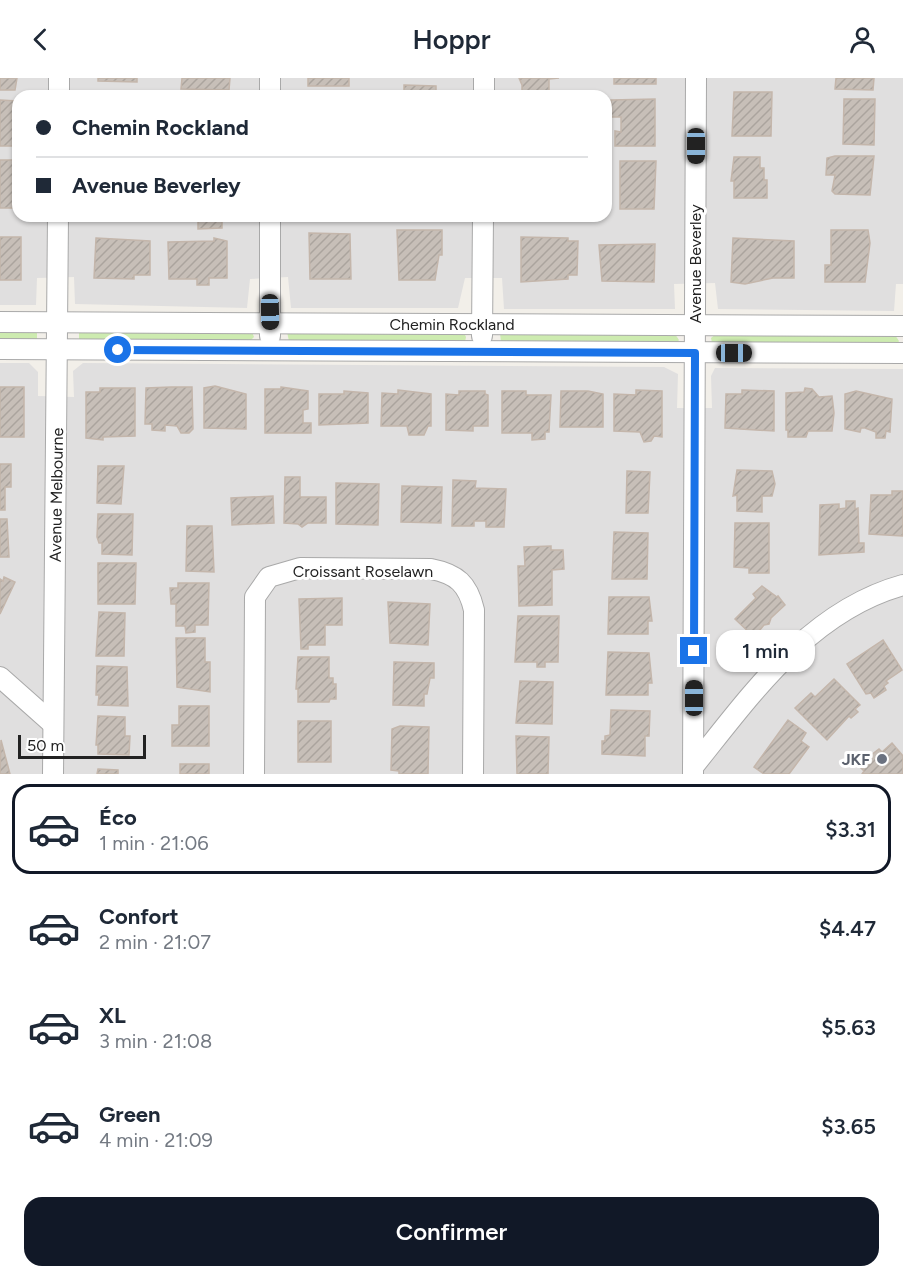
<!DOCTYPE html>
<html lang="fr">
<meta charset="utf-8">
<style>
:root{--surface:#fff;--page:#f2f2f3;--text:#1f2937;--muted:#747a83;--line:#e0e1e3;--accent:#111827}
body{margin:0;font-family:Figtree,sans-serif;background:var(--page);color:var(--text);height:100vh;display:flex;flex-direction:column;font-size:22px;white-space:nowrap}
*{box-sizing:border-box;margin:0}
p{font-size:20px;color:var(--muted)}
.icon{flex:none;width:33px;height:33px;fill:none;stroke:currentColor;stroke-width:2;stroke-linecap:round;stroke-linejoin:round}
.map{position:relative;height:696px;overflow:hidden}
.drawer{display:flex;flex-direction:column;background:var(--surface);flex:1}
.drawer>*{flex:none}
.guide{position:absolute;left:12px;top:12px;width:600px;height:132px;border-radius:18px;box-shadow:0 2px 4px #0004;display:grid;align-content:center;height:132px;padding:0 24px;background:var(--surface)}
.scale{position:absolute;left:18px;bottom:15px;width:128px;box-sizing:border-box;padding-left:6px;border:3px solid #222;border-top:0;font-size:16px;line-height:21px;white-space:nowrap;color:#222;-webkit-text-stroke:4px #fff;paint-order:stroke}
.end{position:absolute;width:27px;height:27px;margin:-14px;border:8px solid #1a73e8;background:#fff;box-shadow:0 0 0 3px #fff}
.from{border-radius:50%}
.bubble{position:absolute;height:42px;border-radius:18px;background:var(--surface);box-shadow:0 2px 4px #0004;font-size:20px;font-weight:600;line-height:42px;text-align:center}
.car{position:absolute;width:18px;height:36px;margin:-18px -9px;border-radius:8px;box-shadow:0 0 4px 2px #0007;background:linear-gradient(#222 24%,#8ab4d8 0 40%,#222 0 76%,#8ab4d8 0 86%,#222 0)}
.guide b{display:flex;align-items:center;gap:21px;height:57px;font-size:22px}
.guide b+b{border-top:2px solid var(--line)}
.guide i{width:15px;height:15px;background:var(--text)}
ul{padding:10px 0 0;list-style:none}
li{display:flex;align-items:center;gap:18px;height:90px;margin:0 12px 9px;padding:0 12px;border:3px solid transparent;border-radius:18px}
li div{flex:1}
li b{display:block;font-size:22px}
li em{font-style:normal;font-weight:600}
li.on{border-color:var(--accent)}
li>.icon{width:54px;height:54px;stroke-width:1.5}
.cta{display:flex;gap:12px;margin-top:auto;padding:12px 24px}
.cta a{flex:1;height:69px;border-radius:18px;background:var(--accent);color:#fff;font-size:24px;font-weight:600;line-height:69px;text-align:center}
header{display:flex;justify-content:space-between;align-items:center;height:78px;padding:0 24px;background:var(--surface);font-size:27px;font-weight:600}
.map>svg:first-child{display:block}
.residential{fill:#e0dfdf;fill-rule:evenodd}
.grass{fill:#cdebb0}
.building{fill:url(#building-hatch);stroke:#c4b6ab;stroke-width:1.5}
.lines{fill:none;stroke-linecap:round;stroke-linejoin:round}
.minor-casing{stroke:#a9a9a9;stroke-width:22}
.minor{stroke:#fff;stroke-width:20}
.route{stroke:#1a73e8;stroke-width:8}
.worship-dot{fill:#6b7280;stroke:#fff;stroke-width:2}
.labels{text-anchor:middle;stroke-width:6;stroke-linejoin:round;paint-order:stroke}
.street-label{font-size:16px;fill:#222;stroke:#fff}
.worship-label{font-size:16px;font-weight:bold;fill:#5b616d;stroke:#fff;text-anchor:end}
</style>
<header><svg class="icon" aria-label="back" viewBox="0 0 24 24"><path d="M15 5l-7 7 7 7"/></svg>Hoppr<svg class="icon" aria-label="person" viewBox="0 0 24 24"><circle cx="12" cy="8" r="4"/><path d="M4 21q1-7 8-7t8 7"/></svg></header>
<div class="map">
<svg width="903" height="696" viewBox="0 0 903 696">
<defs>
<pattern id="building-hatch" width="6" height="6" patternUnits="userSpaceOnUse" patternTransform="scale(1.5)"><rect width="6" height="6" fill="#c7bfb8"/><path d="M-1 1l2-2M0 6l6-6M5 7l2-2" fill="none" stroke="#aba49e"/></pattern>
</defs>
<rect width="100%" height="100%" fill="#f2efe9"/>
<g class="residential">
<path d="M0 0H903V206H896L894 233 718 231 715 205 674 206 675 231H504L502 200H465L458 230H291L288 199 250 201 247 230 75 226 74 199 37 200 36 227H0ZM18 18H606V138H18Z"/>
<path d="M0 285H29L38 294V318L74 319 73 293 83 285 664 289 678 296 677 330H712L711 298 715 290 903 291V696H0Z"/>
</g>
<g class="grass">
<rect x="0" y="252" width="37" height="10"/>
<path d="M79 252 252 254 254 259 250 263 79 262Z"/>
<path d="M287 254 464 255 466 259 465 264 289 263Z"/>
<path d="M500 255 675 256 679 262 677 265 501 264Z"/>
<path d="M716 256 895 257 899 263 898 265H712L711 260Z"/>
</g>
<g class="building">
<path d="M0 0H17L15 12H0Z"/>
<path d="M98 0H137V4L98 3Z"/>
<path d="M182 0H230L229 12 181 11Z"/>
<rect x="308" y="0" width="41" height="8"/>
<path d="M559 0 549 1V18H522V7L519 0Z"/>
<rect x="614" y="0" width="42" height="6"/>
<path d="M836 0H874L873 12 835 11Z"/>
<path d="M404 7 436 8V18H404Z"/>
<path d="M734 14H772L771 58H732Z"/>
<path d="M655 21V68H615V53L621 54V39H611V22Z"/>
<path d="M844 21H875L874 67 843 66Z"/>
<path d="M0 22 17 23 16 68H0Z"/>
<path d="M835 78H874L870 117 835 116 832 113 835 97H826L827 80Z"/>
<path d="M734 79H760V90H764V102H767V120H734V103H731Z"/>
<path d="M0 82H16L15 130H0Z"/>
<path d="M620 83H656L654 131H620Z"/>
<path d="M222 141V150L198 151V142Z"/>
<path d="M397 152H442V177H439L435 202H399Z"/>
<path d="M831 152H868L870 165 865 204H825V187H831Z"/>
<path d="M309 155 350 156 351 201H310Z"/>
<rect x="0" y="159" width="21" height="43"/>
<path d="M521 159 568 160V163H578L577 197H568V201L521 204Z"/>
<path d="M96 160 150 163V197H134V201L94 200Z"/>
<path d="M214 160 227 163V200H209V207H197V201H169L168 164 214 163Z"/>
<path d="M733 160 794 163V200H773L745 206 731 204Z"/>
<path d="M655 166 654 204 602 203 599 167Z"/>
<path d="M215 308 246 316V351L204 350V310Z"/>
<rect x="0" y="309" width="24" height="50"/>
<path d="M171 309H192L193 351 189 355H181L177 348 165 347V353L152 352V346H145L146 310Z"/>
<path d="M281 309 308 313V331L303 332V345H311V355H265V311H281Z"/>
<path d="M100 310H135V358L103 359V362L86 360V314H100Z"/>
<path d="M805 310 812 311 819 319 832 318 834 335 832 353H808L806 359H788V352H786V315L804 314Z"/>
<path d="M398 312 431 316V348H428L424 357H409L407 348H381L382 315 398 316Z"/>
<path d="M636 312 662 313V359L654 358 651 363 644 364 640 354 614 353V316L636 317Z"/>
<path d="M742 312 774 313V353L725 350 726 316H742Z"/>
<path d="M344 313 368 315V345L319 347V316H344Z"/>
<path d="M459 313H485V316L488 317V348H473V353L446 352V316L459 317Z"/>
<path d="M502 313H526V317H551L549 354H545V361L532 362V355H502Z"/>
<path d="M561 313H588L603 316V349H560Z"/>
<path d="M856 313 892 321 890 354 886 353 885 360H876V354L865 350H861L860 354 845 351V316Z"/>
<path d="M0 386H11V409H5V432H0Z"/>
<path d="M98 388H124L121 426 97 425Z"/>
<path d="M737 392 772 393 775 406 772 418H762V434L737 433V417L733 418Z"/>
<path d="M627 393 650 394 648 435H626Z"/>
<path d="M285 399H300V419H326V445H308L302 449 298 446 284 445Z"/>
<path d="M453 402 476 403 475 410 506 411 504 449H486V443H474V448H452Z"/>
<path d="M336 405 379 406 378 447 336 446Z"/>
<path d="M402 408 442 409 441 445 401 444Z"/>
<path d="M892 413H903V458L869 456 871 417H892Z"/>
<path d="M273 418 274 445 232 447 231 420Z"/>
<path d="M846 423H855V431L858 430 859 465H864V474L819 477 820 427 839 426V431L846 430Z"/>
<path d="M98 436H133L132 477 102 476V465H99L97 459Z"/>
<path d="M0 441H7L9 479H0Z"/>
<path d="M735 445H769V495H749V490L734 489Z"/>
<path d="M187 448H212L214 494 186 493Z"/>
<path d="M614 454 648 455 647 501H612Z"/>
<path d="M551 468V472H563L564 491 552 492V527L519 528 518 488H525L524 469Z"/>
<path d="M98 485H136L135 526H98Z"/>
<path d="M4 499 15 504 0 536V501L3 503Z"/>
<path d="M178 505H209L208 547H195V554L186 555 185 548H176V526H171L170 510H178Z"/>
<path d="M762 508 777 519 778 518 785 527 771 540 769 546 764 547 754 559 735 541 756 520 753 516Z"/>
<path d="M609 519H649L652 543H648V556H608Z"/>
<path d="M342 520V547H325V567H308V571H301L299 521Z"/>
<path d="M388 524 430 526 428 567 390 565Z"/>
<path d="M99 534 125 535 124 578H96Z"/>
<path d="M518 538H559L558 584H545V589H537V584H515Z"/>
<path d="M176 560H205V584H210V614L177 609Z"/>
<path d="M883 562 902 592 886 603 888 605 884 608 886 612 874 620 871 615 866 616 847 586Z"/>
<path d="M608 574 649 575 652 605H648V617H606Z"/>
<path d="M298 579H329V600H333V606H336V621H330L329 624H298V611H296Z"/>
<path d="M394 584 434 585V600H430L427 616H424V628L393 627Z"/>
<path d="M97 588 127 589 128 628 98 627 99 617H96Z"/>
<path d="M834 601 860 627 855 631 858 634 851 640 849 638 827 662 795 630 811 615 815 619Z"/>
<path d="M520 603 553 604 552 646 516 645Z"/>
<path d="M179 628H209V668H172V647H179Z"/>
<path d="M611 632 650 633 649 658H645V678L602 676V663H605V658L610 657Z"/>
<path d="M98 638 125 639V658H130L129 677 98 676V667H96Z"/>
<path d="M788 642 806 655 801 663 809 669 789 696H764L754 689Z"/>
<rect x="298" y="643" width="33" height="41"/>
<path d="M400 648 429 649 428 696H399V693L391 692 392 651Z"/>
<path d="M516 658 549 659 548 696H517Z"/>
<path d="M1 662 10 696H0Z"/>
<path d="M892 665 903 678V696H862L864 693 859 688 863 684 861 681 865 678 867 680 879 671 882 674Z"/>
<rect x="180" y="686" width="29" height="10"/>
<path d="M98 691 118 692V696H97Z"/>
</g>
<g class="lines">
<defs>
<g id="minor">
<path d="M59 18V0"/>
<path d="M270 18V0"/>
<path d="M484 18V0"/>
<path d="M0 244 903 248"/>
<path d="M270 258V138"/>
<path d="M482 258 483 138"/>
<path d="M0 271 903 275"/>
<path d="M0 599 53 646"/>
<path d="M693 689C751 617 809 533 903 507"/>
<path d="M53 696 58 138"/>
<path d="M254 696 255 519 269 499 300 490 431 491C457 496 468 506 474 532L473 696"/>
<path d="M693 696 696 0"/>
</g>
</defs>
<use href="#minor" class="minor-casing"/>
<use href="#minor" class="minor"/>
</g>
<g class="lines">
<path class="route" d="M118 272 695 275 694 573"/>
</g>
<circle class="worship-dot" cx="882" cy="681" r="6"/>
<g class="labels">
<g class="street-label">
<text transform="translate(695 186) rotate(-90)" y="6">Avenue Beverley</text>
<text x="452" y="252">Chemin Rockland</text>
<text transform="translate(56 417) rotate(-89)" y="6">Avenue Melbourne</text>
<text x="363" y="499">Croissant Roselawn</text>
</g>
<g class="worship-label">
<text x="870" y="687">JKF</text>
</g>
</g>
</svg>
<div class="scale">50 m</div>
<i class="end from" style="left:118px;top:272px"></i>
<i class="end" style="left:694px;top:573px"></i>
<div class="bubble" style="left:716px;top:552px;width:99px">1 min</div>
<i class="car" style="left:696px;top:68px;rotate:180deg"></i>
<i class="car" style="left:270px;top:234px;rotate:179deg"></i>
<i class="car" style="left:734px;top:275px;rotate:90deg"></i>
<i class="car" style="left:694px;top:620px;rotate:0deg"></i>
<div class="guide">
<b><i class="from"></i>Chemin Rockland</b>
<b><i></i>Avenue Beverley</b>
</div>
</div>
<section class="drawer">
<ul>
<li class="on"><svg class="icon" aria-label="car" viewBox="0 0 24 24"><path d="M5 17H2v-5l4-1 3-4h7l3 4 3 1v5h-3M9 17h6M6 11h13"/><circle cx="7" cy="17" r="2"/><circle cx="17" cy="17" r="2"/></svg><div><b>Éco</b><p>1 min · 21:06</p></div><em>$3.31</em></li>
<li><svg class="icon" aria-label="car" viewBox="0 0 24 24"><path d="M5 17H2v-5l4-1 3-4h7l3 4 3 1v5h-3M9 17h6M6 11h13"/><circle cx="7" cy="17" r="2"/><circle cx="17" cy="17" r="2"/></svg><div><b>Confort</b><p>2 min · 21:07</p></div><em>$4.47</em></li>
<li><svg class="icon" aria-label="car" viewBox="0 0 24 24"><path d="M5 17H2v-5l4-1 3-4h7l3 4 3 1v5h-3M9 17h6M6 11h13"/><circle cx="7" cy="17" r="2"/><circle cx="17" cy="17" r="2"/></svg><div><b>XL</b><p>3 min · 21:08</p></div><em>$5.63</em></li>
<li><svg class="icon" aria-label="car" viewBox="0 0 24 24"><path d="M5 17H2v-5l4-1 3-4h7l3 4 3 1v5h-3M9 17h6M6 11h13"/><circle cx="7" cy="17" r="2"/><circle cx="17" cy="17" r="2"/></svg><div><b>Green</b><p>4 min · 21:09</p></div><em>$3.65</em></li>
</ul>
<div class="cta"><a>Confirmer</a></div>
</section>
